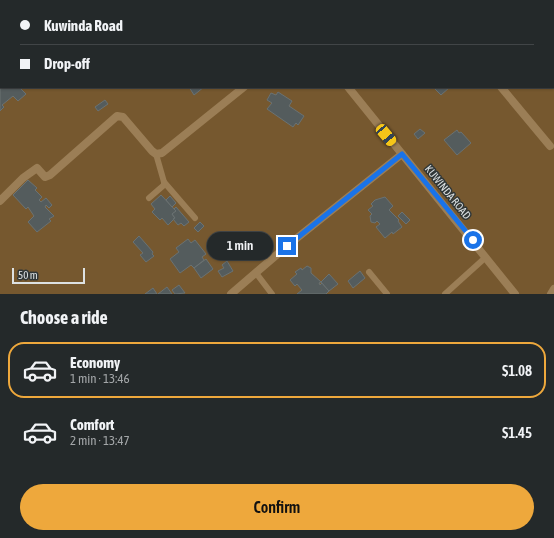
<!DOCTYPE html>
<meta charset="utf-8">
<style>
:root{--surface:#24292a;--page:#2c3132;--text:#f1f3f6;--muted:#a3a6a8;--line:#414547;--accent:#eea83c}
body{margin:0;font-family:"Asap Condensed",sans-serif;background:var(--page);color:var(--text);height:100vh;display:flex;flex-direction:column;font-size:15px;white-space:nowrap}
*{box-sizing:border-box;margin:0}
p{font-size:13px;color:var(--muted)}
.icon{flex:none;width:22px;height:22px;fill:none;stroke:currentColor;stroke-width:2;stroke-linecap:round;stroke-linejoin:round}
.map{position:relative;height:294px;overflow:hidden}
.drawer{display:flex;flex-direction:column;background:var(--surface);flex:1}
.drawer>*{flex:none}
.guide{position:absolute;left:0px;top:0px;width:554px;height:88px;box-shadow:0 1px 3px #0004,0 0 0 1px var(--line);display:grid;align-content:center;height:88px;padding:0 20px;background:var(--surface)}
.scale{position:absolute;left:12px;bottom:10px;width:73px;box-sizing:border-box;padding-left:4px;border:2px solid #dde1e2;border-top:0;font-size:11px;line-height:14px;white-space:nowrap;color:#dde1e2;-webkit-text-stroke:3px #303738;paint-order:stroke}
.end{position:absolute;width:18px;height:18px;margin:-9px;border:5px solid #1a73e8;background:#fff;box-shadow:0 0 0 2px #fff}
.from{border-radius:50%}
.bubble{position:absolute;height:28px;border-radius:14px;background:var(--surface);box-shadow:0 1px 3px #0004,0 0 0 1px var(--line);font-size:13px;font-weight:600;line-height:28px;text-align:center}
.car{position:absolute;width:12px;height:24px;margin:-12px -6px;border-radius:5px;box-shadow:0 0 3px 1px #0007;background:linear-gradient(#f5c518 24%,#345 0 40%,#f5c518 0 76%,#345 0 86%,#f5c518 0)}
.guide b{display:flex;align-items:center;gap:14px;height:38px;font-size:15px}
.guide b+b{border-top:1px solid var(--line)}
.guide i{width:10px;height:10px;background:var(--text)}
ul{padding:0;list-style:none}
li{display:flex;align-items:center;gap:12px;height:56px;margin:0 8px 6px;padding:0 12px;border:2px solid transparent;border-radius:16px}
li div{flex:1}
li b{display:block;font-size:15px}
li em{font-style:normal;font-weight:600}
li.current{border-color:var(--accent)}
li>.icon{width:36px;height:36px;stroke-width:1.5}
h2{padding:0 20px;font-size:18px;line-height:48px}
.button{display:flex;gap:8px;margin-top:auto;padding:8px 20px}
.button a{flex:1;height:46px;border-radius:24px;background:var(--accent);color:#111;font-size:16px;font-weight:600;line-height:46px;text-align:center}
.map>svg:first-child{display:block}
.green{fill:#76582f;fill-rule:evenodd}
.building{fill:#545c5d;stroke:#6a7273}
.lines{fill:none;stroke-linecap:round;stroke-linejoin:round}
.service{stroke:#9b7e56;stroke-width:6}
.minor{stroke:#9b7e56;stroke-width:8}
.route{stroke:#1a73e8;stroke-width:5}
.labels{text-anchor:middle;stroke-width:3;stroke-linejoin:round;paint-order:stroke}
.street-label{font-size:11px;fill:#dde1e2;stroke:#303738}
</style>
<div class="map">
<svg width="554" height="294" viewBox="0 0 554 294">
<rect width="100%" height="100%" fill="#303738"/>
<path class="green" d="M0 0H554V294H0ZM1 1H553V87H1Z"/>
<g class="building">
<path d="M2 87H19L26 94 18 101 13 96 2 105 4 107 0 111V89Z"/>
<path d="M189 87H204L194 95Z"/>
<path d="M433 87H450L441 95Z"/>
<path d="M278 92 292 101 289 106 304 116 298 125 296 123 293 127 267 109 272 103 267 100 271 93 276 95Z"/>
<path d="M105 100 108 104 98 111 95 107Z"/>
<path d="M420 129 425 133 418 139 414 134Z"/>
<path d="M457 130 459 133 461 132 471 143 457 155 444 140Z"/>
<path d="M28 180 37 188 35 190 42 197 39 200 41 202 46 198 52 205 49 208 46 205 45 207 54 216 49 219 51 221 37 232 28 222 34 216 28 207 26 209 13 195Z"/>
<path d="M161 195 176 211 172 214 175 218 168 225 162 218 160 220 152 212 155 209 151 204Z"/>
<path d="M170 196 176 203 172 207 166 200Z"/>
<path d="M385 197 393 206 389 210 399 220 398 221 402 227 393 234 392 232 385 238 376 227 380 224 377 221 375 223 371 222 370 216 372 214 368 210 373 206 371 204 375 200Z"/>
<path d="M176 207 189 222 184 226 181 223 178 225 173 219 175 218 172 214 176 211 174 209Z"/>
<path d="M402 212 410 220 406 224 398 216Z"/>
<path d="M200 222 204 226 198 232 194 228Z"/>
<path d="M139 236 153 252 152 254 154 256 146 262 140 255 143 253 133 242Z"/>
<path d="M188 239 191 243 195 240 206 254 202 257 204 260 194 268 191 265 180 273 170 259 179 252 176 248Z"/>
<path d="M206 259 213 269 201 278 194 268Z"/>
<path d="M227 261 233 271 222 277 218 271 224 268 222 265Z"/>
<path d="M307 266 311 268V273L321 282 319 283 320 285 322 283 329 291 326 294H297L302 290 297 284 295 286 290 280 297 274 295 272 301 268 302 270Z"/>
<path d="M360 271 365 278 353 288 348 281Z"/>
<path d="M329 274 338 284 329 291 321 282Z"/>
<path d="M179 285 185 293 175 294 172 290Z"/>
<path d="M167 287 172 294H158Z"/>
<path d="M153 288 157 294H145Z"/>
</g>
<g class="lines">
<g class="service">
<path d="M164 182 195 218"/>
<path d="M149 198 164 185V182L156 154"/>
<path d="M369 272 387 294"/>
<path d="M256 273 272 294"/>
<path d="M445 294 486 257"/>
</g>
<g class="minor">
<path d="M280 0 281 1"/>
<path d="M431 0V1"/>
<path d="M353 1 354 0"/>
<path d="M348 87 515 294"/>
<path d="M501 87 550 146"/>
<path d="M0 201 23 178 37 168 45 177 50 175 117 116 123 117 152 151 156 154 162 153 244 87"/>
<path d="M231 294 287 246 402 154"/>
<path d="M551 294 554 289"/>
</g>
</g>
<g class="lines">
<path class="route" d="M287 246 402 154 473 240"/>
</g>
<g class="labels">
<g class="street-label">
<text transform="translate(448 192) rotate(51)" y="4">KUWINDA ROAD</text>
</g>
</g>
</svg>
<div class="scale">50 m</div>
<i class="end from" style="left:473px;top:240px"></i>
<i class="end" style="left:287px;top:246px"></i>
<div class="bubble" style="left:207px;top:232px;width:66px">1 min</div>
<i class="car" style="left:386px;top:135px;rotate:140deg"></i>
<div class="guide">
<b><i class="from"></i>Kuwinda Road</b>
<b><i></i>Drop-off</b>
</div>
</div>
<section class="drawer">
<h2>Choose a ride</h2>
<ul>
<li class="current"><svg class="icon" aria-label="car" viewBox="0 0 24 24"><path d="M5 17H2v-5l4-1 3-4h7l3 4 3 1v5h-3M9 17h6M6 11h13"/><circle cx="7" cy="17" r="2"/><circle cx="17" cy="17" r="2"/></svg><div><b>Economy</b><p>1 min · 13:46</p></div><em>$1.08</em></li>
<li><svg class="icon" aria-label="car" viewBox="0 0 24 24"><path d="M5 17H2v-5l4-1 3-4h7l3 4 3 1v5h-3M9 17h6M6 11h13"/><circle cx="7" cy="17" r="2"/><circle cx="17" cy="17" r="2"/></svg><div><b>Comfort</b><p>2 min · 13:47</p></div><em>$1.45</em></li>
</ul>
<div class="button"><a>Confirm</a></div>
</section>
